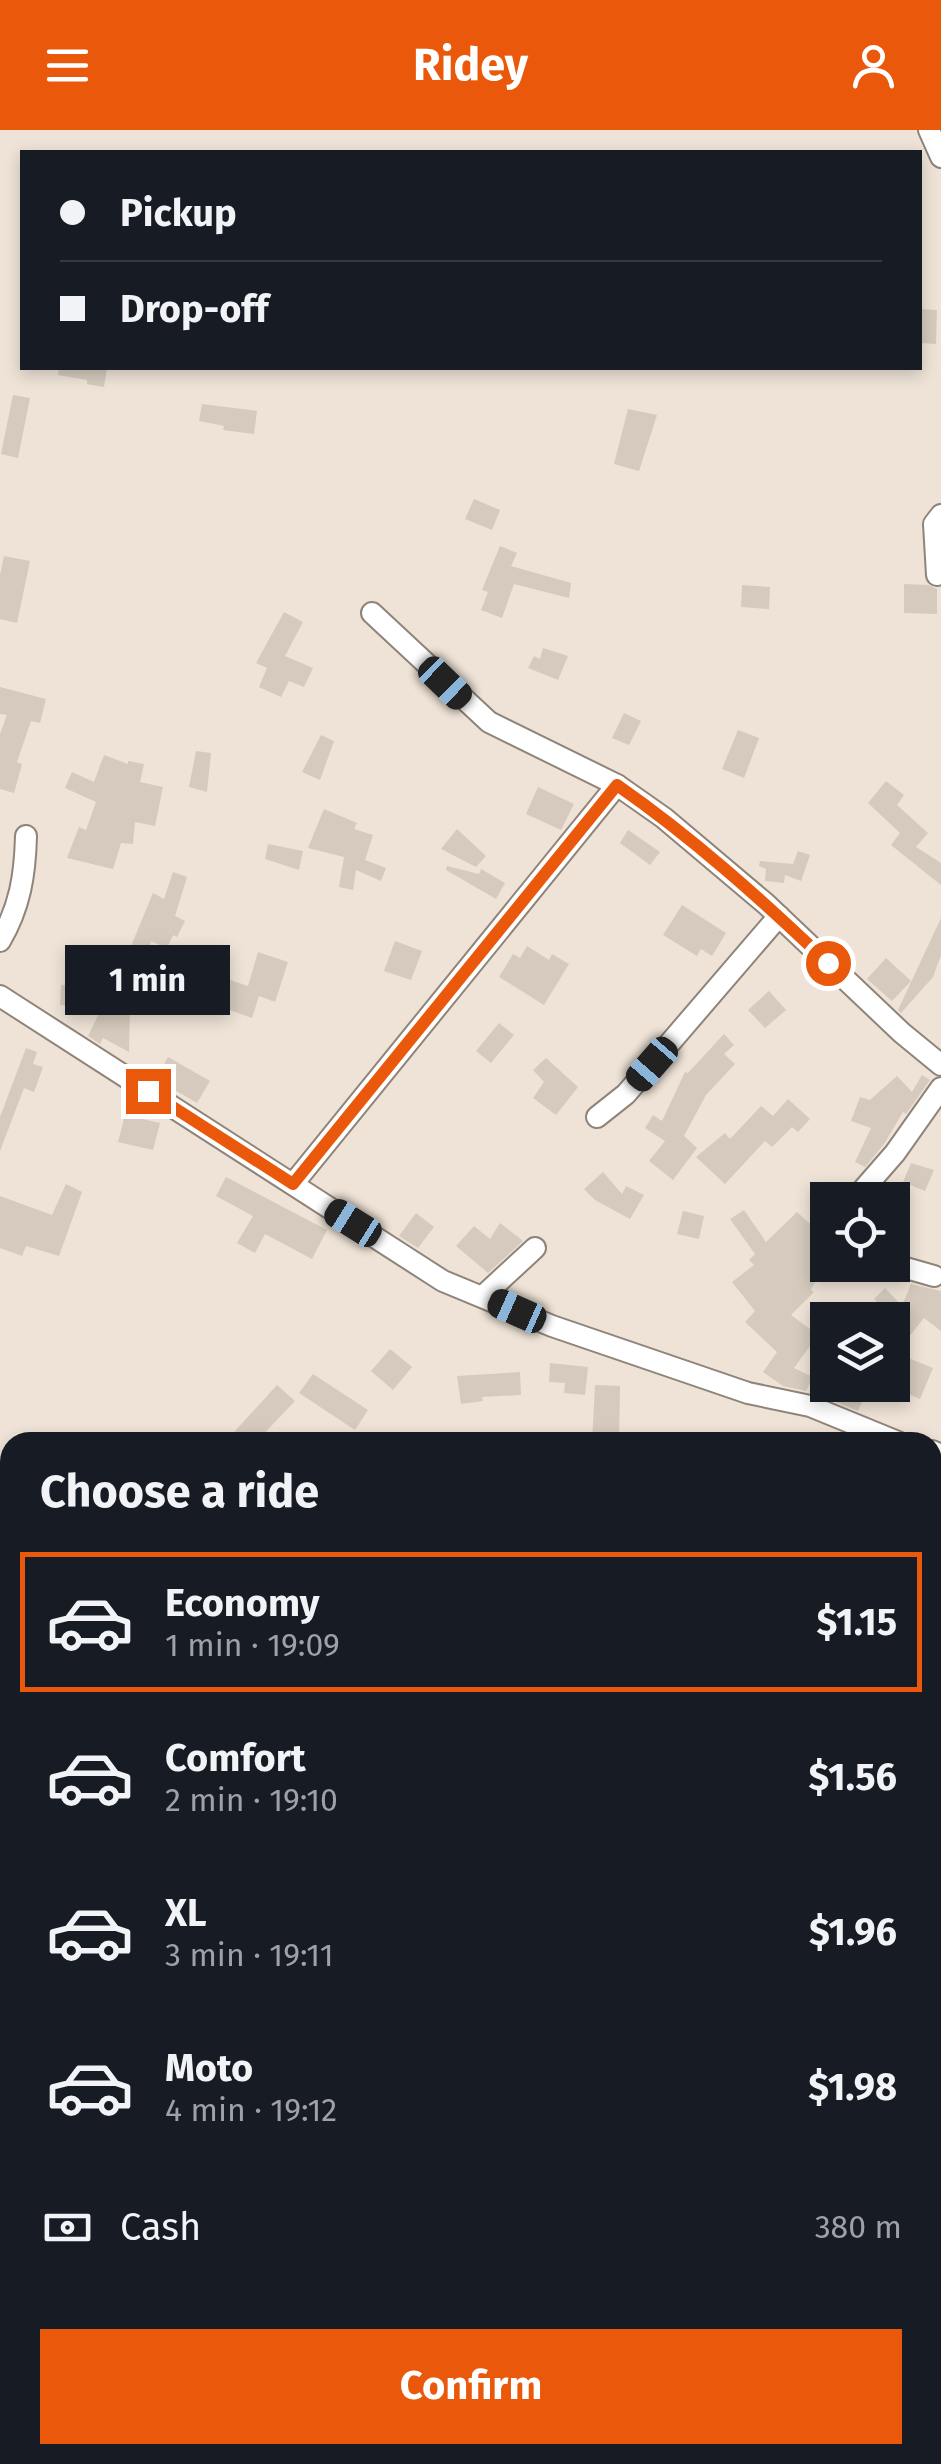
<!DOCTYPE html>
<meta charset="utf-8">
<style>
:root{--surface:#171b24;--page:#242831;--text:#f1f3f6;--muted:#9ea1a6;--line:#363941;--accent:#ea580c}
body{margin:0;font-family:"Fira Sans",sans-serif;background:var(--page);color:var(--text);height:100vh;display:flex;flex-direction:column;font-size:38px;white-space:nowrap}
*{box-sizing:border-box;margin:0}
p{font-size:32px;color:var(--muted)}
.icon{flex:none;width:55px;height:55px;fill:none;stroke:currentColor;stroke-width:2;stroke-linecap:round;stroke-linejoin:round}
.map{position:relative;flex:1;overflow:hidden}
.panel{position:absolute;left:0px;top:1302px;width:942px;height:1032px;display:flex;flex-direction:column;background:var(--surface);border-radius:30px 30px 0 0;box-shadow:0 5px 15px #0003}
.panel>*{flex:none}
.guide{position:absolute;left:20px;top:20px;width:902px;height:220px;border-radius:0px;box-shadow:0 5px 15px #0003;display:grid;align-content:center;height:220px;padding:0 40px;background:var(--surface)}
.buttons{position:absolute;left:810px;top:1052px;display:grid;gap:20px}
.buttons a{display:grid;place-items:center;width:100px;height:100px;border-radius:0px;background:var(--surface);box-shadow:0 5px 15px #0003;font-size:50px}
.end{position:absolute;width:45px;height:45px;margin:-22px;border:12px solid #ea580c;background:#fff;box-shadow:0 0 0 5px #fff}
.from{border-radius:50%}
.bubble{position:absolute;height:70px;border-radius:0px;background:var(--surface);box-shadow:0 5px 15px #0003;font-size:32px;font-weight:700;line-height:70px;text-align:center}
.car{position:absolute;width:30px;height:60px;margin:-30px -15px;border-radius:12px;box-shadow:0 0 8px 2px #0007;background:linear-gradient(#222 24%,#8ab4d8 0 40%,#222 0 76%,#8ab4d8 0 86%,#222 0)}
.guide b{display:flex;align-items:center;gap:35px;height:95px;font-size:38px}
.guide b+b{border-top:2px solid var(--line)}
.guide i{width:25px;height:25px;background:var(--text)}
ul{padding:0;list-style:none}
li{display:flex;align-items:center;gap:30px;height:140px;margin:0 20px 15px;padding:0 20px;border:5px solid transparent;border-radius:0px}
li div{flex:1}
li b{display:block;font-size:38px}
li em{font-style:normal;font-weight:700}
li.current{border-color:var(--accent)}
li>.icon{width:90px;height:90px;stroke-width:1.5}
h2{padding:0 40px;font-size:45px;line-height:120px}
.pay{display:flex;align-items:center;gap:25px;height:110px;padding:0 40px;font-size:38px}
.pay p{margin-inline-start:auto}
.action{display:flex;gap:20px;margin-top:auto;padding:20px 40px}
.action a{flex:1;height:115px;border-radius:0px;background:var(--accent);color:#fff;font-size:40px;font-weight:700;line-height:115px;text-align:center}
header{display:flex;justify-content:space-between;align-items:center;height:130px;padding:0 40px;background:var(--accent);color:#fff;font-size:45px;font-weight:700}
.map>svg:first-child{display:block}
.building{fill:#d5cabd}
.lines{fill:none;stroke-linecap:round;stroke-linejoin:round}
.minor-casing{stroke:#8f8479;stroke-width:24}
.minor{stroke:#fff;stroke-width:20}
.route{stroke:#ea580c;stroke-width:12}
</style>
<header><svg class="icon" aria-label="menu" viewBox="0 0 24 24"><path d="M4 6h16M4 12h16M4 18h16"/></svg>Ridey<svg class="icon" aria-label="person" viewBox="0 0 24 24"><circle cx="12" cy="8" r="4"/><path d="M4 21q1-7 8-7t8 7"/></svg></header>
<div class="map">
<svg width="941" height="2334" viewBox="0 0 941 2334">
<rect width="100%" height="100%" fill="#efe3d7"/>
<g class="building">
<path d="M920 179 937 180 936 214 920 213Z"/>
<path d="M59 238H107L104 257 87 254V250L58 245Z"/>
<path d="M13 265 30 268 18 328 1 324Z"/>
<path d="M202 274 257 281 254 304 223 300 224 296 199 291Z"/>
<path d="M628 279 657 285 639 341 614 334Z"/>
<path d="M474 369 500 380 492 400 465 389Z"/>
<path d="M500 416 517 423 511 436 571 453 569 468 514 454 502 488 481 480 488 462 482 460Z"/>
<path d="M4 426 30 431 17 493 0 489V445Z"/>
<path d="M904 454 928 455 937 459V484L904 483Z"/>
<path d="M742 455 770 457 769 479 741 477Z"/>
<path d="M284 482 303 492 285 526 313 538 304 557 289 551 281 567 259 557 267 538 256 533Z"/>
<path d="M543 518 568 526 558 550 528 538 534 526 540 529Z"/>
<path d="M0 557 46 569 40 593 31 591 17 632 22 634 14 663 0 659V604L7 585 0 584Z"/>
<path d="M624 583 641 591 629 615 612 608Z"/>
<path d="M738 600 759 608 744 648 722 639Z"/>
<path d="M321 605 334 611 320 650 302 642Z"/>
<path d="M196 621 211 623 207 662 189 657Z"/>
<path d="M104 625 128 634V631L144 634 140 652 163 657 155 696 135 692 133 714 121 713 113 739 67 728 79 697 86 700 96 672 65 658 72 642 94 652Z"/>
<path d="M886 651 904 665 897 675 928 703 916 717 941 733V755L891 715 900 703 868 673Z"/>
<path d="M538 657 574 674 561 700 526 684Z"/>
<path d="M324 679 357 693 354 699 373 705 365 730 386 738 381 751 356 740 353 760 339 757 344 727 308 718Z"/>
<path d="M457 699 486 726 476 737 441 719Z"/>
<path d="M628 700 660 722 650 735 620 713Z"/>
<path d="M268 714 303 721 299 740 265 729Z"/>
<path d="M798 721 810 725 801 751 785 745 784 753 765 751 766 739 759 736 760 731 793 734Z"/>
<path d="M447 736 479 744 481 739 505 753 496 769 446 740Z"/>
<path d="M173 742 187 747 175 786 185 791 177 807 173 805 167 818 151 811 148 825 129 821 153 763 164 769Z"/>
<path d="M682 775 726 803 712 826 701 819 697 826 663 805Z"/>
<path d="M941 788V825L933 847 901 883 898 880Z"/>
<path d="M395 811 422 821 411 850 384 841Z"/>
<path d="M527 816 549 830 552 824 569 834 544 875 499 847 513 824 520 828Z"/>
<path d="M258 822 288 832 275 872 259 866 252 888 212 874 221 847 248 856Z"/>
<path d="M886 828 911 851 892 871 867 849Z"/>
<path d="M61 855 86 856 106 864 100 877 60 875Z"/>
<path d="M769 861 786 880 765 898 748 880Z"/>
<path d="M104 873 130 874 129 922 103 908 100 914 88 906Z"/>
<path d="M499 893 514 905 491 933 476 921Z"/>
<path d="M724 904 734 915 724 924 735 934 706 965 684 1006 697 1018 673 1050 649 1031 665 1011 645 998 653 985 662 991 685 942 688 943Z"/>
<path d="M26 918 37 922 33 934 43 937 34 962 24 958 0 1021V987Z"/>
<path d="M168 927 210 951 197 973 156 949Z"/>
<path d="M546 928 578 957 556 985 533 968 544 952 533 940Z"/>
<path d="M922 945 930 950 906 984 903 982 884 1014 865 1037 855 1032 871 998 851 991 860 967 870 970 897 946 912 962Z"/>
<path d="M788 969 810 989 798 1002 792 997 772 1017 765 1011 725 1054 696 1027 725 1003 730 1009 761 976 773 986Z"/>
<path d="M125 985 160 993 153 1020 118 1012Z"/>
<path d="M911 1033 934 1040 925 1061 903 1052Z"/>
<path d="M603 1042 622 1064 626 1056 644 1065 630 1089 595 1070 584 1059Z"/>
<path d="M226 1047 327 1100 312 1129 265 1104 255 1123 237 1113 253 1086 216 1066Z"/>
<path d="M66 1054 82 1062 59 1126 26 1116 22 1126 0 1118V1066L52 1085Z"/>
<path d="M744 1080 766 1112 797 1082 828 1110V1125L811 1160 814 1162 791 1185 818 1205 794 1238 813 1247 806 1261 783 1256 763 1242 777 1222 745 1192 755 1181 732 1152 754 1135 749 1130 755 1124 730 1089Z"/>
<path d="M683 1081 704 1086 699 1109 677 1104Z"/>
<path d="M416 1083 434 1097 418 1118 399 1106Z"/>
<path d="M500 1093 523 1111 488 1143 456 1116 474 1096 490 1109Z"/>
<path d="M911 1154 941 1161V1201L924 1188 896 1223 933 1238 920 1269 892 1257V1204L904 1190H872L884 1179 874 1169 885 1158 902 1176Z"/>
<path d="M390 1219 412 1237 393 1260 371 1241Z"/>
<path d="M550 1233 588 1237 585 1265 564 1263 565 1253 549 1252Z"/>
<path d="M520 1242 521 1265 482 1267 483 1271 461 1274 457 1246Z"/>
<path d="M313 1244 368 1280 355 1300 299 1263Z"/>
<path d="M277 1255 295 1271 256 1312H225Z"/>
<path d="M595 1255 620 1256 619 1312H592Z"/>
<path d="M840 1255H869L858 1281 834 1271Z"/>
</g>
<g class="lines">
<defs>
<g id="minor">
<path d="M929 0 941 27"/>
<path d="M937 445 934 394 941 385"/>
<path d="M372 483 489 592 617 655 664 688 766 774 902 903 941 935"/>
<path d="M0 811C20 777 25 745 26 706"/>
<path d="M0 866 443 1151 552 1196 748 1263 810 1276 898 1312"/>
<path d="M597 987 626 964 779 786"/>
<path d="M293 1054 617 655"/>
<path d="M854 1070 895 1023 941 958"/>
<path d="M892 1134 934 1146"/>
<path d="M483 1166 535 1118"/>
<path d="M932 1321 941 1325"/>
<path d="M932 1678 941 1668"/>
<path d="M932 1950 941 1956"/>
<path d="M932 2104H941"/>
<path d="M897 2325 899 2334"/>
<path d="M324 2334 333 2325"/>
</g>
</defs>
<use href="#minor" class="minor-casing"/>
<use href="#minor" class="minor"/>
</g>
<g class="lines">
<path class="route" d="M148 961 293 1054 617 655C693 708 761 769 828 833"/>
</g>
</svg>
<div class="buttons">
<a><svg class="icon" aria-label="locate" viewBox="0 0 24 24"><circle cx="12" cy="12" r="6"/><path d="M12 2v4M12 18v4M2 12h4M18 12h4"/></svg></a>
<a><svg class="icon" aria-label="layers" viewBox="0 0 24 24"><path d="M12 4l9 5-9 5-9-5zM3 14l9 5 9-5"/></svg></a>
</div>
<i class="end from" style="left:828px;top:833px"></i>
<i class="end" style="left:148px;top:961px"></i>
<div class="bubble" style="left:65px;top:815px;width:165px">1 min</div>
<i class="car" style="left:445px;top:553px;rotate:134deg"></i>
<i class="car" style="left:652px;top:934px;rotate:221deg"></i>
<i class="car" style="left:353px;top:1093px;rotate:302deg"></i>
<i class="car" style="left:517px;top:1181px;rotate:294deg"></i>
<div class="guide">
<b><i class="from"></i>Pickup</b>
<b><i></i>Drop-off</b>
</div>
<section class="panel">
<h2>Choose a ride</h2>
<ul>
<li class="current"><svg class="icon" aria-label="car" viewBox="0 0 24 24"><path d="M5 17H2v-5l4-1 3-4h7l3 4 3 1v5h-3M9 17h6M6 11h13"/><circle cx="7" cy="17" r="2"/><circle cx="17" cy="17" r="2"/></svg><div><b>Economy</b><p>1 min · 19:09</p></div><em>$1.15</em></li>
<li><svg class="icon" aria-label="car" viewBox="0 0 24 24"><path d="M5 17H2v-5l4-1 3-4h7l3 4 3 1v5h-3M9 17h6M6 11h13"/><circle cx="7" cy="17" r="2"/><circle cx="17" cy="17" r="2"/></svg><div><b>Comfort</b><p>2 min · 19:10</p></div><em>$1.56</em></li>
<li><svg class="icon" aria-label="car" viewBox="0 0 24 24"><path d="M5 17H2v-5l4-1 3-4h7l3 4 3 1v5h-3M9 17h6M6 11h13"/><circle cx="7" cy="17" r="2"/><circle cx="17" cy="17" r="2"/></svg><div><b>XL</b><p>3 min · 19:11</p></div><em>$1.96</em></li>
<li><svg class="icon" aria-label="car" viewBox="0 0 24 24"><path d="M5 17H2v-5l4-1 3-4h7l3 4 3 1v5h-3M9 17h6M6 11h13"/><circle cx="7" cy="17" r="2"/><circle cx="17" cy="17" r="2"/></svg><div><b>Moto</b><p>4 min · 19:12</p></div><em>$1.98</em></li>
</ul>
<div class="pay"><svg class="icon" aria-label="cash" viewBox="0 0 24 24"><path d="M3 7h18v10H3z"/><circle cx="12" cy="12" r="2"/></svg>Cash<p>380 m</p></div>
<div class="action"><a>Confirm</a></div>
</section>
</div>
